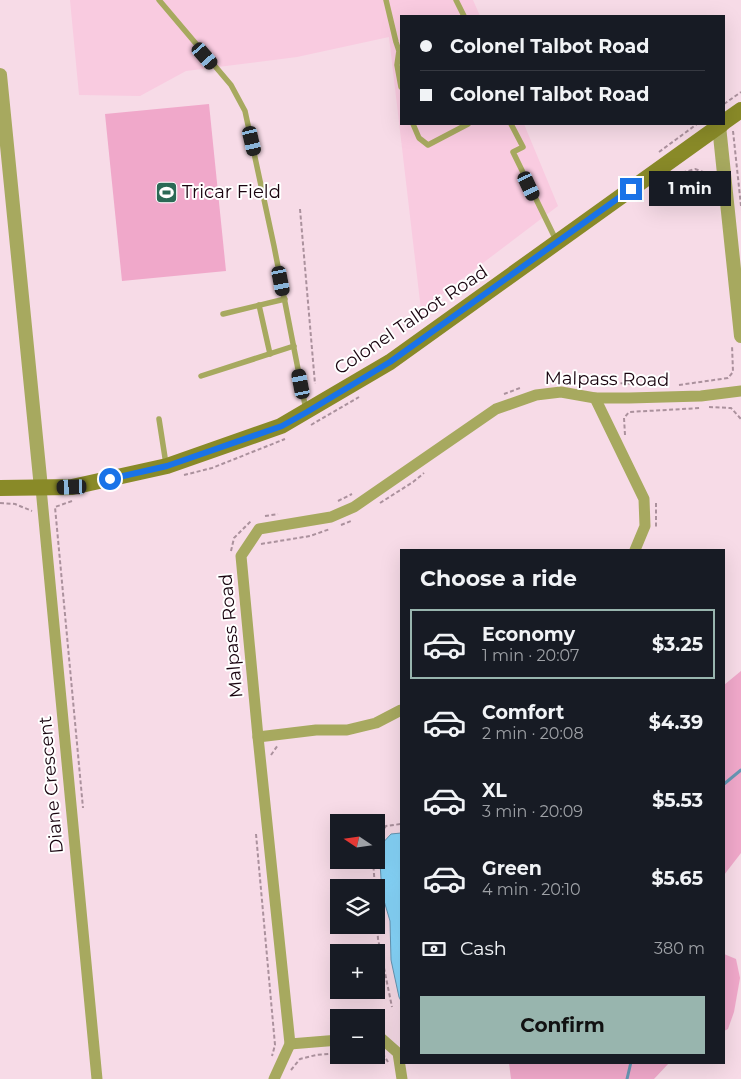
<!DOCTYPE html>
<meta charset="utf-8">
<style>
:root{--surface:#171b24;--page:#20242c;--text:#f1f3f6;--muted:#9ea1a6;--line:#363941;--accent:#98b5ae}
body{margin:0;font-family:Montserrat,sans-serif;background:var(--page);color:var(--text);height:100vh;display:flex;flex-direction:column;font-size:19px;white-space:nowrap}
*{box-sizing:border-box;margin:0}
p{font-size:16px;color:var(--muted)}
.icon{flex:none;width:28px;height:28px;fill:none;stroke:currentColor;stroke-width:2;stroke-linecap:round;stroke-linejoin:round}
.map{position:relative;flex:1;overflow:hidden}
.details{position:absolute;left:400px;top:549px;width:325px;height:515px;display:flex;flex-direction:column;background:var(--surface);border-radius:0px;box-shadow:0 5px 20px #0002}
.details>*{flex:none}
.banner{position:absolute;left:400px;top:15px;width:325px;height:110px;border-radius:0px;box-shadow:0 5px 20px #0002;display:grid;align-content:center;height:110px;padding:0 20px;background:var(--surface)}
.needle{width:32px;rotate:283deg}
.controls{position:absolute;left:330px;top:814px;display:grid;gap:10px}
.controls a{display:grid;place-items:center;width:55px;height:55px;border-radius:0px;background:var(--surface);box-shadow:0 5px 20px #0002;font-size:25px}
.end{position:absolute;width:22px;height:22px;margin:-11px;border:6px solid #1a73e8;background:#fff;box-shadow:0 0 0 2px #fff}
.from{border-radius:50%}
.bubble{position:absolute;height:35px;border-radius:0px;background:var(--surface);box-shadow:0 5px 20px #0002;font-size:16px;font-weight:700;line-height:35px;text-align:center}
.car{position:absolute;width:15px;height:30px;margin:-15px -8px;border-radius:6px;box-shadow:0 0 4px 1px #0007;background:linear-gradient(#222 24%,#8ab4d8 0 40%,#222 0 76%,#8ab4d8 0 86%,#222 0)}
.banner b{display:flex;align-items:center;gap:18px;height:48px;font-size:19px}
.banner b+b{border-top:1px solid var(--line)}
.banner i{width:12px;height:12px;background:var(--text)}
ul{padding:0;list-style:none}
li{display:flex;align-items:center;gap:15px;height:70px;margin:0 10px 8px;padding:0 10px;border:2px solid transparent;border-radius:0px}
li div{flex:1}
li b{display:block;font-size:19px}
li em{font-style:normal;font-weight:700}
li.current{border-color:var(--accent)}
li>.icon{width:45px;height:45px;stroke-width:1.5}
h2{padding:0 20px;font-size:22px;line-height:60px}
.pay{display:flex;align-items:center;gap:12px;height:55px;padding:0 20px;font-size:19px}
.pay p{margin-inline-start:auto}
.cta{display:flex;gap:10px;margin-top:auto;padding:10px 20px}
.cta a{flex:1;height:58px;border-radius:0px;background:var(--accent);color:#111;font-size:20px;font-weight:700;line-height:58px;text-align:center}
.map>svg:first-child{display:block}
.built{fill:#f9cbe0}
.green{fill:#f0a8ca}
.water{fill:#87d6fb;stroke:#6697b4}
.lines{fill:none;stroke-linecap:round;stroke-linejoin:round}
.stream{stroke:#6697b4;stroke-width:3}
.path{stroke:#ab919d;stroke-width:2;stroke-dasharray:4 2.5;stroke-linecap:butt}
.service{stroke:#a7a95f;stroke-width:5.5}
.minor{stroke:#a7a95f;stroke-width:11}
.tertiary{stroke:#a7a95f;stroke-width:14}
.secondary{stroke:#898a28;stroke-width:16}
.route{stroke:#1a73e8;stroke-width:6}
.labels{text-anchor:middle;stroke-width:4;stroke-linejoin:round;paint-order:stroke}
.poi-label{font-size:18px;fill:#19040f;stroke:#fff;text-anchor:start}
.street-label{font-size:18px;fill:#19040f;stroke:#fff}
</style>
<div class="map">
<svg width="741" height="1079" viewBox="0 0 741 1079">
<rect width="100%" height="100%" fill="#f7dbe7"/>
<path class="built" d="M70 0H473L480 16H401V124H524L558 206 421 310 389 37 297 57 186 71 140 96 79 95Z"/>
<g class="green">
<path d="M209 104 226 271 122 281 105 114Z"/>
<path d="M741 671V853L724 875V685Z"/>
<path d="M724 954 736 959 740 978 734 1012 728 1029 724 1031Z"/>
<path d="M509 1063V1062L669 1063 654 1079H511Z"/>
</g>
<path class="water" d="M401 833V1001L399 997 391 960 390 921 382 894 379 847 391 834Z"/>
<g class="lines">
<g class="stream">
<path d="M724 784 741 770"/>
<path d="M627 1079 631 1062"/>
</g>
<g class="path">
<path d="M724 104 741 92"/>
<path d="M733 131 741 206"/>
<path d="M659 152 697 124"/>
<path d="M660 186 681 173 695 169 712 175"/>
<path d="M300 209 315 384"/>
<path d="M562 381 662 385"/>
<path d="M679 385 728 378 733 372 732 345"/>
<path d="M504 394 520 388"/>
<path d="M709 407 731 408 741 419"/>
<path d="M311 425 359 397"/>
<path d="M625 435 624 418 629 412 701 408"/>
<path d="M184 475 212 468 285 439"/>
<path d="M72 501 55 507 83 808"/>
<path d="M338 501 352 494"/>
<path d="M0 503 15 504 32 511"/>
<path d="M380 503 413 482 424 473"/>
<path d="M656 503V528"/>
<path d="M265 516 278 514"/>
<path d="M341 525 351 521"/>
<path d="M261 544 310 536 330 529"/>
<path d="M231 551 234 538 251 521"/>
<path d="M271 755 278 745"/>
<path d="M256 834 275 1045 272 1056"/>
<path d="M376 838 386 826 401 824"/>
<path d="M373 860 375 888"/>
<path d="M376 910 378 939 392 1007"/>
<path d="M376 1052 383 1054 388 1062"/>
<path d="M291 1070 300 1059 316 1055 339 1053"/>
</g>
<g class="service">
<path d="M159 0 231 85 245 111 274 246 306 410"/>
<path d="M386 0 396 42 399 51 397 65 401 87"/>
<path d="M456 0 464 16"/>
<path d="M413 124 419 138 428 145 468 124"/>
<path d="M511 124 523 147 513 152 556 240"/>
<path d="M259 305 270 354"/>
<path d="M223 314 285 299"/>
<path d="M201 376 294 346"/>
<path d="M159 419 166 464"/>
</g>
<g class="minor">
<path d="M595 398 644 499 645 526 635 550"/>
<path d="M41 488 97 1079"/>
<path d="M258 737 316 730H347L376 723 401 710"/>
<path d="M376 1038H381L398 1053 402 1079"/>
<path d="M290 1044 339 1040"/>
<path d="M274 1079 290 1044 258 737 241 556 259 529 331 517 354 507 496 409 536 395 561 392 595 398H629L701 396 741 391"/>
</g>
<g class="tertiary">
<path d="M0 75 41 488"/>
<path d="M719 126 741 336"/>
</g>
<g class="secondary">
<path d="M724 122 741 110"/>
<path d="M0 488 72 487 167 466 281 426 390 362 722 124"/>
</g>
</g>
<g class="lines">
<path class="route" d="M110 479 167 466 282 426 307 412 390 362 631 189"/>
</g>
<defs>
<symbol id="stadium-square" viewBox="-11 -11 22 22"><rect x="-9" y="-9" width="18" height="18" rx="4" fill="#2b6956" stroke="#fff"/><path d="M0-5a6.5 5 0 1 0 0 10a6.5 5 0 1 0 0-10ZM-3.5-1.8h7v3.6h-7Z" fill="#fff"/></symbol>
</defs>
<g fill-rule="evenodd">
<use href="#stadium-square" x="154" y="180" width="25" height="25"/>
</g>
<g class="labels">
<g class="poi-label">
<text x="182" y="198">Tricar Field</text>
</g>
<g class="street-label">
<text transform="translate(411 320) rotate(-34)" y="6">Colonel Talbot Road</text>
<text transform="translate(607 379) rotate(1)" y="6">Malpass Road</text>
<text transform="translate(231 636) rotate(-95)" y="6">Malpass Road</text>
<text transform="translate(51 785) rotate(-95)" y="6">Diane Crescent</text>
</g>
</g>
</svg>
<div class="controls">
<a><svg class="needle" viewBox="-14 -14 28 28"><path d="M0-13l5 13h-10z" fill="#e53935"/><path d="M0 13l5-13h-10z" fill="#9ea1a6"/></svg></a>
<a><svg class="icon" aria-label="layers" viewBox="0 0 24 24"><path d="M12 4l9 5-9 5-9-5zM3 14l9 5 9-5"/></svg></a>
<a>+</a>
<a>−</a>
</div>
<i class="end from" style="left:110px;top:479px"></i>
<i class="end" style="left:631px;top:189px"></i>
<div class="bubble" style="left:649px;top:171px;width:82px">1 min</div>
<i class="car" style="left:205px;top:56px;rotate:139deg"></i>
<i class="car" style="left:252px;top:141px;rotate:167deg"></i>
<i class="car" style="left:529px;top:186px;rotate:155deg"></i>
<i class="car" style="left:281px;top:281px;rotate:169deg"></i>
<i class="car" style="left:301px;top:384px;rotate:349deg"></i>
<i class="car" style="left:72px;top:487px;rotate:268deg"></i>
<div class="banner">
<b><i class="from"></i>Colonel Talbot Road</b>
<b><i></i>Colonel Talbot Road</b>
</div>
<section class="details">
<h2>Choose a ride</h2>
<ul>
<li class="current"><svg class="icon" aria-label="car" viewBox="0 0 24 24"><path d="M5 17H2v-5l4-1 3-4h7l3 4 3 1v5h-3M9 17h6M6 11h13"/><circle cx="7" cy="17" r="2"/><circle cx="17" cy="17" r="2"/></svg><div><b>Economy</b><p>1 min · 20:07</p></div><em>$3.25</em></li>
<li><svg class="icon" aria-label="car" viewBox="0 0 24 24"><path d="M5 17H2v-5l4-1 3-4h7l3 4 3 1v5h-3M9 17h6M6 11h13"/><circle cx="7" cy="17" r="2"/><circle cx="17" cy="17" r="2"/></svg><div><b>Comfort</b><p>2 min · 20:08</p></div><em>$4.39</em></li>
<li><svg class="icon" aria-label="car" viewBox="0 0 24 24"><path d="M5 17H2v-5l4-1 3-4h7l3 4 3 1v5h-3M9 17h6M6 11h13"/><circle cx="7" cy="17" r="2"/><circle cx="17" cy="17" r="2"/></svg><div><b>XL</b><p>3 min · 20:09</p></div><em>$5.53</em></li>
<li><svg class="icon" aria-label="car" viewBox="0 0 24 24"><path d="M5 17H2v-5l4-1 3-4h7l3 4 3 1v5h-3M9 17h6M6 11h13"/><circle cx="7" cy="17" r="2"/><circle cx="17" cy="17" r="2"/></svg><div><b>Green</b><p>4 min · 20:10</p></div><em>$5.65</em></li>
</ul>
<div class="pay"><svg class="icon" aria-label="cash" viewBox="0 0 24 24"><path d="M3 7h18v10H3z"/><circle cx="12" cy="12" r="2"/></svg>Cash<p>380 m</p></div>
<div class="cta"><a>Confirm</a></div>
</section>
</div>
